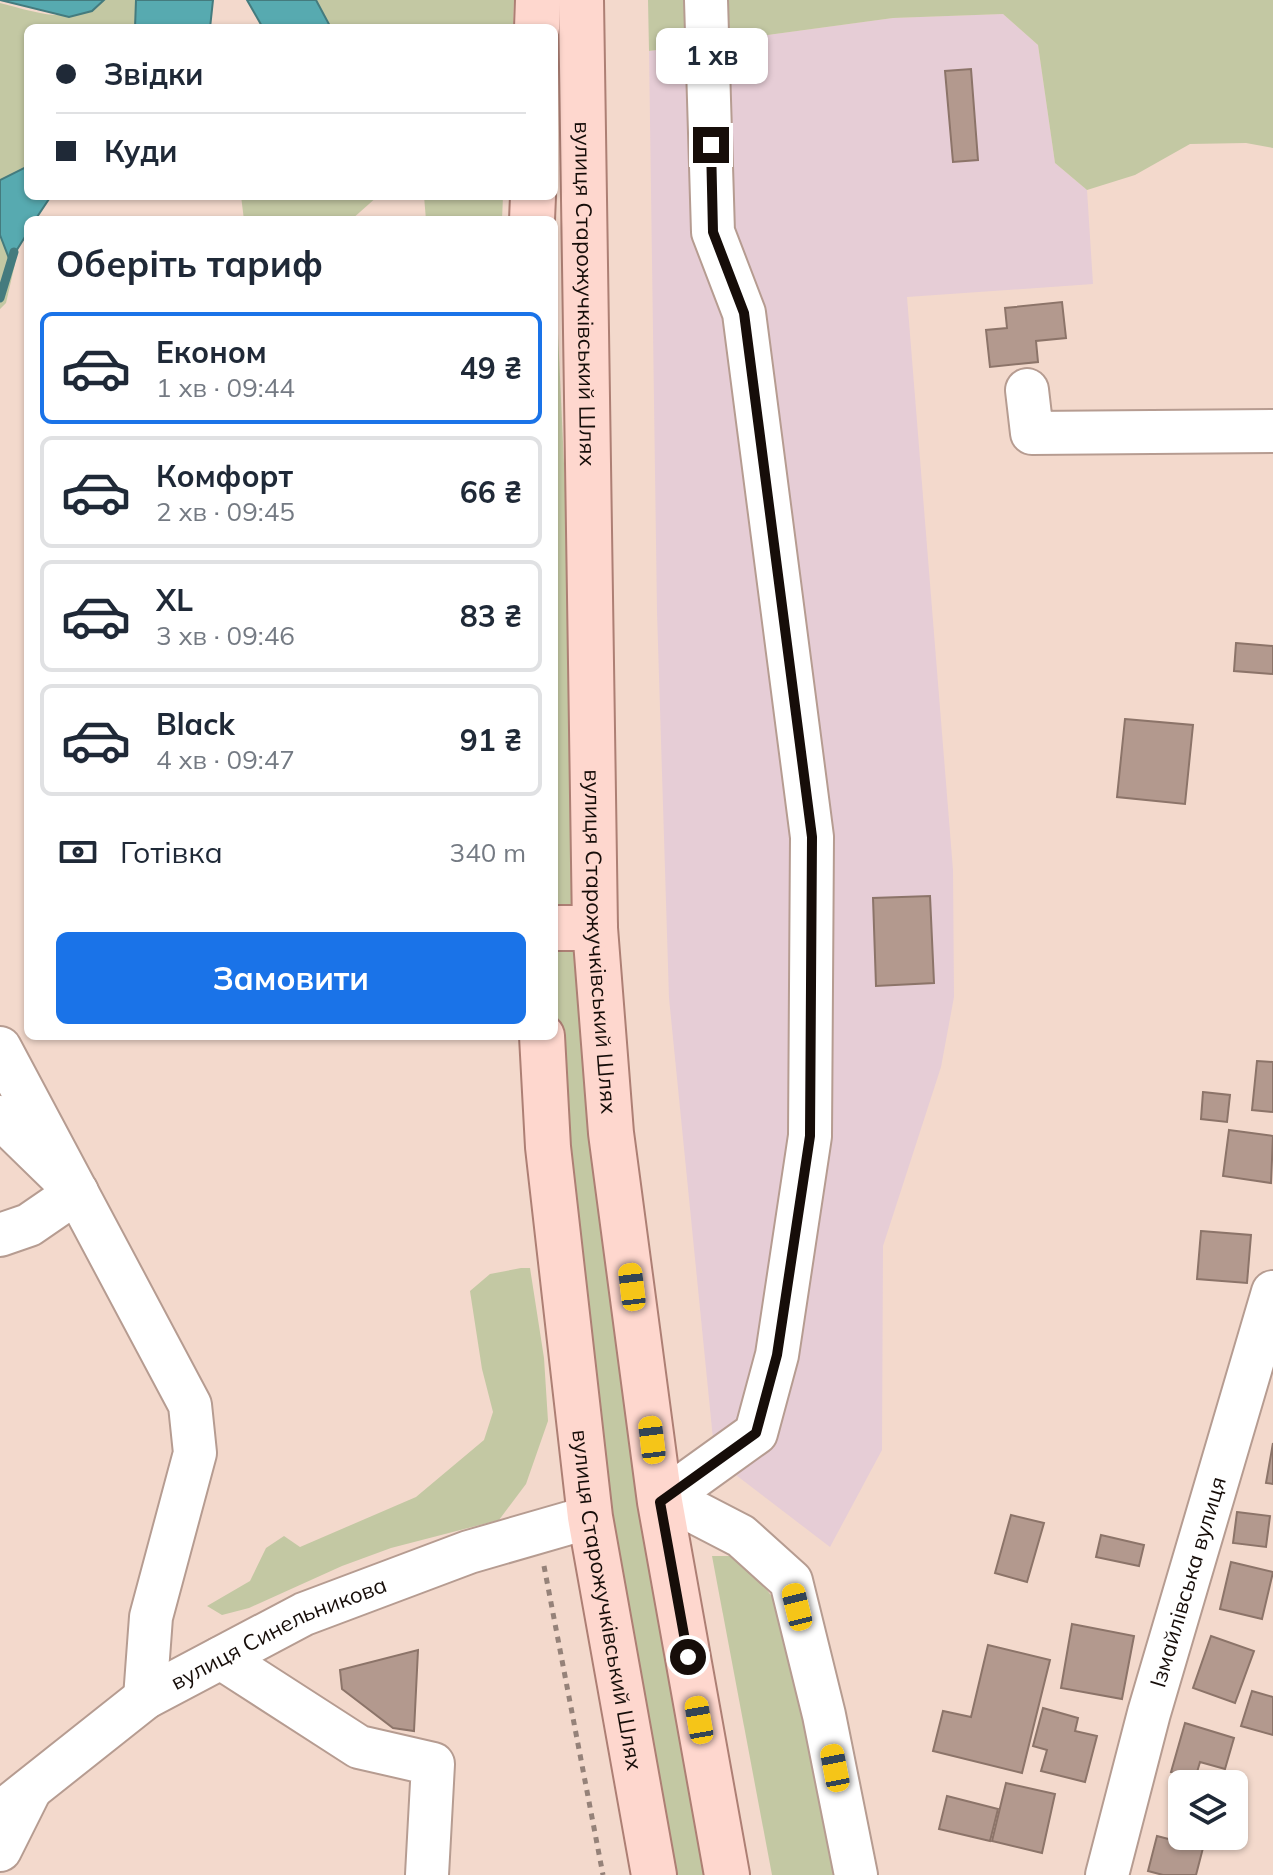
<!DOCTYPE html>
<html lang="uk">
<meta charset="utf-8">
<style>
:root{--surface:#fff;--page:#f2f2f3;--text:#1f2937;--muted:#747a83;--line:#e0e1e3;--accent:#1a73e8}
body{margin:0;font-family:Mulish,sans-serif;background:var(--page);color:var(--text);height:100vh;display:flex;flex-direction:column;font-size:30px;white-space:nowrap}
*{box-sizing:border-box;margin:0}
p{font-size:26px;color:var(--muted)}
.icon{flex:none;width:44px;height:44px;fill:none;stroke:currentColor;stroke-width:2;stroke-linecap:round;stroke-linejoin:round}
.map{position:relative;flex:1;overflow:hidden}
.side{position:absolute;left:24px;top:216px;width:534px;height:824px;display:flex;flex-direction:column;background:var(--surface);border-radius:12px;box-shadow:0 2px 6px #0004}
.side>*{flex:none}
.banner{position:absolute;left:24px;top:24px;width:534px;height:176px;border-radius:12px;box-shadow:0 2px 6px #0004;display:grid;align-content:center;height:176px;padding:0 32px;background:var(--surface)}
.controls{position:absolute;left:1168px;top:1770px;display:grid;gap:16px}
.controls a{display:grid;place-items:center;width:80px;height:80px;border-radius:12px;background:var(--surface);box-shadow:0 2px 6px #0004;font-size:40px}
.end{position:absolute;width:36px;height:36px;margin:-18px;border:10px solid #160d09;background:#fff;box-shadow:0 0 0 4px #fff}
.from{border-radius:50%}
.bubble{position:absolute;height:56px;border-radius:12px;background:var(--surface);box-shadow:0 2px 6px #0004;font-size:26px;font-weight:700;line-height:56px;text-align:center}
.car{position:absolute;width:24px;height:48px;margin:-24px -12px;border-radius:10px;box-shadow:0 0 6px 2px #0007;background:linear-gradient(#f5c518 24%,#345 0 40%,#f5c518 0 76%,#345 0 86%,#f5c518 0)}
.banner b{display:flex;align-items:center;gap:28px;height:76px;font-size:30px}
.banner b+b{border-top:2px solid var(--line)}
.banner i{width:20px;height:20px;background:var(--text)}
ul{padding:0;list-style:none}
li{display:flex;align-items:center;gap:24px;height:112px;margin:0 16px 12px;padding:0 16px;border:4px solid var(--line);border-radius:12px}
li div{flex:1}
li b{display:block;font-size:30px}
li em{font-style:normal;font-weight:700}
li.active{border-color:var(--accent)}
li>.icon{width:72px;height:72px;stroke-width:1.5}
h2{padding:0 32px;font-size:36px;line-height:96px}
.pay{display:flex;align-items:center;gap:20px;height:88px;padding:0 32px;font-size:30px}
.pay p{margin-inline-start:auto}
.cta{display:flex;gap:16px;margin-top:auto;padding:16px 32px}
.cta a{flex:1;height:92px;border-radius:12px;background:var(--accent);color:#fff;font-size:32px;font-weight:700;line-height:92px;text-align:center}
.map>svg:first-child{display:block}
.industrial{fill:#e6cdd6}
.green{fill:#c3c8a3}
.water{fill:#57aab0;stroke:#447b7e;stroke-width:2}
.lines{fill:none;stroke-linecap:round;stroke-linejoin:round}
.stream{stroke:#447b7e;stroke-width:9}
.building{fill:#b3998e;stroke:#8c7469;stroke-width:2}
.minor-casing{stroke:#b69c91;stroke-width:46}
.major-casing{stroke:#ad7f74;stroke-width:48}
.path{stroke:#958279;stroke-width:5;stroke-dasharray:6 6;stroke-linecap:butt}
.minor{stroke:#fff;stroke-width:42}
.major{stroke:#fed7ce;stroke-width:44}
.route{stroke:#160d09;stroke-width:10}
.labels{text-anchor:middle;stroke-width:8;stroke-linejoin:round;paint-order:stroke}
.street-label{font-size:22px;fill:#160d09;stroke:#f3d9cc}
</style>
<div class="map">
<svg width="1273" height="1875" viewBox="0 0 1273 1875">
<rect width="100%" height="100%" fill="#f3d9cc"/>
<path class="industrial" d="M1003 14 1038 45 1055 163 1087 190 1093 284 907 297 953 870 954 997 941 1067 883 1246 882 1450 830 1547 715 1459 669 998 657 612 649 51 893 18Z"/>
<g class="green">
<path d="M104 0H136L135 28H28V166L0 180V3C35 12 75 27 104 0Z"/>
<path d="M316 0H514L513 28H331Z"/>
<path d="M648 0H1273V148L1246 143 1190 144 1135 175 1087 190 1055 163 1038 45 1003 14 893 18 649 51Z"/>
<path d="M241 196H378L351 220H244Z"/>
<path d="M424 196H503L502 220H426Z"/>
<path d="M0 235 10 261 15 264 6 303 0 309Z"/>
<path d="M554 246 584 901 564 909 554 902Z"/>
<path d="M568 946 586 954 710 1875H672L609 1518 566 1151 554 951Z"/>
<path d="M521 1268H530L544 1358 548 1421 526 1484 499 1520 391 1548 342 1566 249 1608 222 1615 207 1606 250 1581 266 1548 284 1536 300 1547 416 1497 484 1440 493 1412 482 1369 470 1291 490 1274Z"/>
<path d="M712 1556H730L757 1576 775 1601 809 1736 833 1875H772Z"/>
</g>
<g class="water">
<path d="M0 0H104L92 11 69 17Z"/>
<path d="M136 0H213L210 28H135Z"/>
<path d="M247 0H316L331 28H263Z"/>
<path d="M28 166V196H51L35 220H28V232L10 261 0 235V180Z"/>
</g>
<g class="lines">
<path class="stream" d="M0 298 14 252"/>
</g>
<g class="building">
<path d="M971 69 978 160 953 162 945 71Z"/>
<path d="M1062 302 1066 338 1036 341 1038 362 990 367 986 330 1007 328 1005 308Z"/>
<path d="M1236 643 1273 646V674L1234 671Z"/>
<path d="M1125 719 1193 725 1185 804 1117 797Z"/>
<path d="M930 896 934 983 876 986 873 898Z"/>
<path d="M1257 1061 1273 1062V1112L1252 1110Z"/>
<path d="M1203 1092 1230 1095 1227 1122 1201 1119Z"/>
<path d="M1229 1130 1273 1136 1271 1183 1223 1176Z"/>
<path d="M1201 1231 1251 1235 1247 1283 1197 1279Z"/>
<path d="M1273 1443V1484L1266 1483Z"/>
<path d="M1237 1512 1270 1516 1266 1547 1233 1543Z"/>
<path d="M1011 1515 1044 1523 1027 1582 995 1573Z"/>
<path d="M1101 1535 1144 1545 1139 1566 1096 1557Z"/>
<path d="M1231 1562 1273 1572 1262 1619 1220 1609Z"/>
<path d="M1072 1624 1134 1636 1122 1699 1061 1688Z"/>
<path d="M1211 1636 1254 1651 1235 1703 1193 1688Z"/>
<path d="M988 1645 1050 1660 1022 1773 933 1751 943 1711 971 1717Z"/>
<path d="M418 1650 414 1731 393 1728 342 1689 340 1670Z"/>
<path d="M1252 1691 1273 1697V1735L1241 1726Z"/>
<path d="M1043 1708 1078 1718 1075 1731 1097 1736 1085 1782 1041 1771 1047 1750 1033 1746Z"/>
<path d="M1185 1723 1234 1738 1225 1769 1200 1762 1195 1779 1171 1772Z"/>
<path d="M1006 1783 1055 1794 1042 1853 992 1841Z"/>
<path d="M947 1796 998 1809 990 1841 939 1829Z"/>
<path d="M1157 1836 1203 1848 1196 1875H1163L1148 1871Z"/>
</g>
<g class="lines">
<defs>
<g id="minor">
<path d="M1027 390 1032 433 1273 431"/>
<path d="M0 1048 190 1405 195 1453 151 1617 145 1698"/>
<path d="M0 1117 77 1192 29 1225 0 1235"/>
<path d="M660 1502 756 1433 777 1355 810 1136 812 837 744 313 713 232 706 0"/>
<path d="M660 1502 685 1507 741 1536 791 1581 824 1715 856 1875"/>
<path d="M221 1658 359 1747 433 1764 427 1875"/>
<path id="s1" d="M0 1813 145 1698 304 1614 469 1552 590 1517"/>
<path d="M0 1850 30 1790"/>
<path id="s2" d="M1107 1875 1149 1713 1273 1292"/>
</g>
<g id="major">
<path id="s3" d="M581 0 595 928 611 1133 660 1502 727 1875"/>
<path d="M537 28 538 0"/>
<path d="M532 220 533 196"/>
<path d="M554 928H595"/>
<path id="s4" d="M542 1036 548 1147 590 1517 654 1875"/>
</g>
</defs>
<use href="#minor" class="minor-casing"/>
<use href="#major" class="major-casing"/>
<path class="path" d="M544 1566 603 1875"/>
<use href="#minor" class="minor"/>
<use href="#major" class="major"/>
</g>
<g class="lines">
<path class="route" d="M688 1657 660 1502 756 1433 777 1355 810 1136 812 837 744 313 713 232 711 145"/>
</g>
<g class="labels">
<g class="street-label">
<text dy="8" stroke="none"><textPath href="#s3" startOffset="294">вулиця Старожучківський Шлях</textPath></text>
<text dy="8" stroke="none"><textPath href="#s3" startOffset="942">вулиця Старожучківський Шлях</textPath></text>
<text dy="8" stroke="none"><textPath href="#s2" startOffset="304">Ізмайлівська вулиця</textPath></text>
<text dy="8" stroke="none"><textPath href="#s4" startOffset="568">вулиця Старожучківський Шлях</textPath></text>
<text dy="8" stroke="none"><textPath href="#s1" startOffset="334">вулиця Синельникова</textPath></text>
</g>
</g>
</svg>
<div class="controls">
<a><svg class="icon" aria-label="layers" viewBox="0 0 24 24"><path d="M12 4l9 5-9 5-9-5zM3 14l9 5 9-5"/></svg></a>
</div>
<i class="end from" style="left:688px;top:1657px"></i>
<i class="end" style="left:711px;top:145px"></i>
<div class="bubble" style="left:656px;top:28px;width:112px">1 хв</div>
<i class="car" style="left:632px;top:1287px;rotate:353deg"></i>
<i class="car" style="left:652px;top:1440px;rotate:353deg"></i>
<i class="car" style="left:797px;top:1607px;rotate:346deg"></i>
<i class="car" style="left:699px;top:1720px;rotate:350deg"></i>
<i class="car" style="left:835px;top:1768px;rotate:349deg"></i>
<div class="banner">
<b><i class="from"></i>Звідки</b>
<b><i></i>Куди</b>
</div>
<section class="side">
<h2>Оберіть тариф</h2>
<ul>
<li class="active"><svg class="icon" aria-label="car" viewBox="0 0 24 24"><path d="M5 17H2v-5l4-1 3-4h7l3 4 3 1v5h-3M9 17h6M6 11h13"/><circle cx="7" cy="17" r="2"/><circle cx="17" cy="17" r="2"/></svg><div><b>Економ</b><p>1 хв · 09:44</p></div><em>49 ₴</em></li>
<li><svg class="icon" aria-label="car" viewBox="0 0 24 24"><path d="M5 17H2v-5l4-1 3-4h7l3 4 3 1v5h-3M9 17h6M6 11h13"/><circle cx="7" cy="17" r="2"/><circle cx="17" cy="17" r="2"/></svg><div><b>Комфорт</b><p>2 хв · 09:45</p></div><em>66 ₴</em></li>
<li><svg class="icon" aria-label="car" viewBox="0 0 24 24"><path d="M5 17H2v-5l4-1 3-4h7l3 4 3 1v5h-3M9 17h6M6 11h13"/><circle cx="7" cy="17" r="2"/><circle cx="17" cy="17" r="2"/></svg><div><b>XL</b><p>3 хв · 09:46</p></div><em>83 ₴</em></li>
<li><svg class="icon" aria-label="car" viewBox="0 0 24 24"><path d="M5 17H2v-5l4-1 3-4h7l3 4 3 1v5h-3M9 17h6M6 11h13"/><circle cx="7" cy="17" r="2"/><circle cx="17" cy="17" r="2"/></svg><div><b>Black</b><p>4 хв · 09:47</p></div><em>91 ₴</em></li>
</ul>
<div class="pay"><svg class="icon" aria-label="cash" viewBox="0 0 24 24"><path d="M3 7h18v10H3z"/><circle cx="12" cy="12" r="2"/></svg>Готівка<p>340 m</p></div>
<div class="cta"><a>Замовити</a></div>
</section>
</div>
